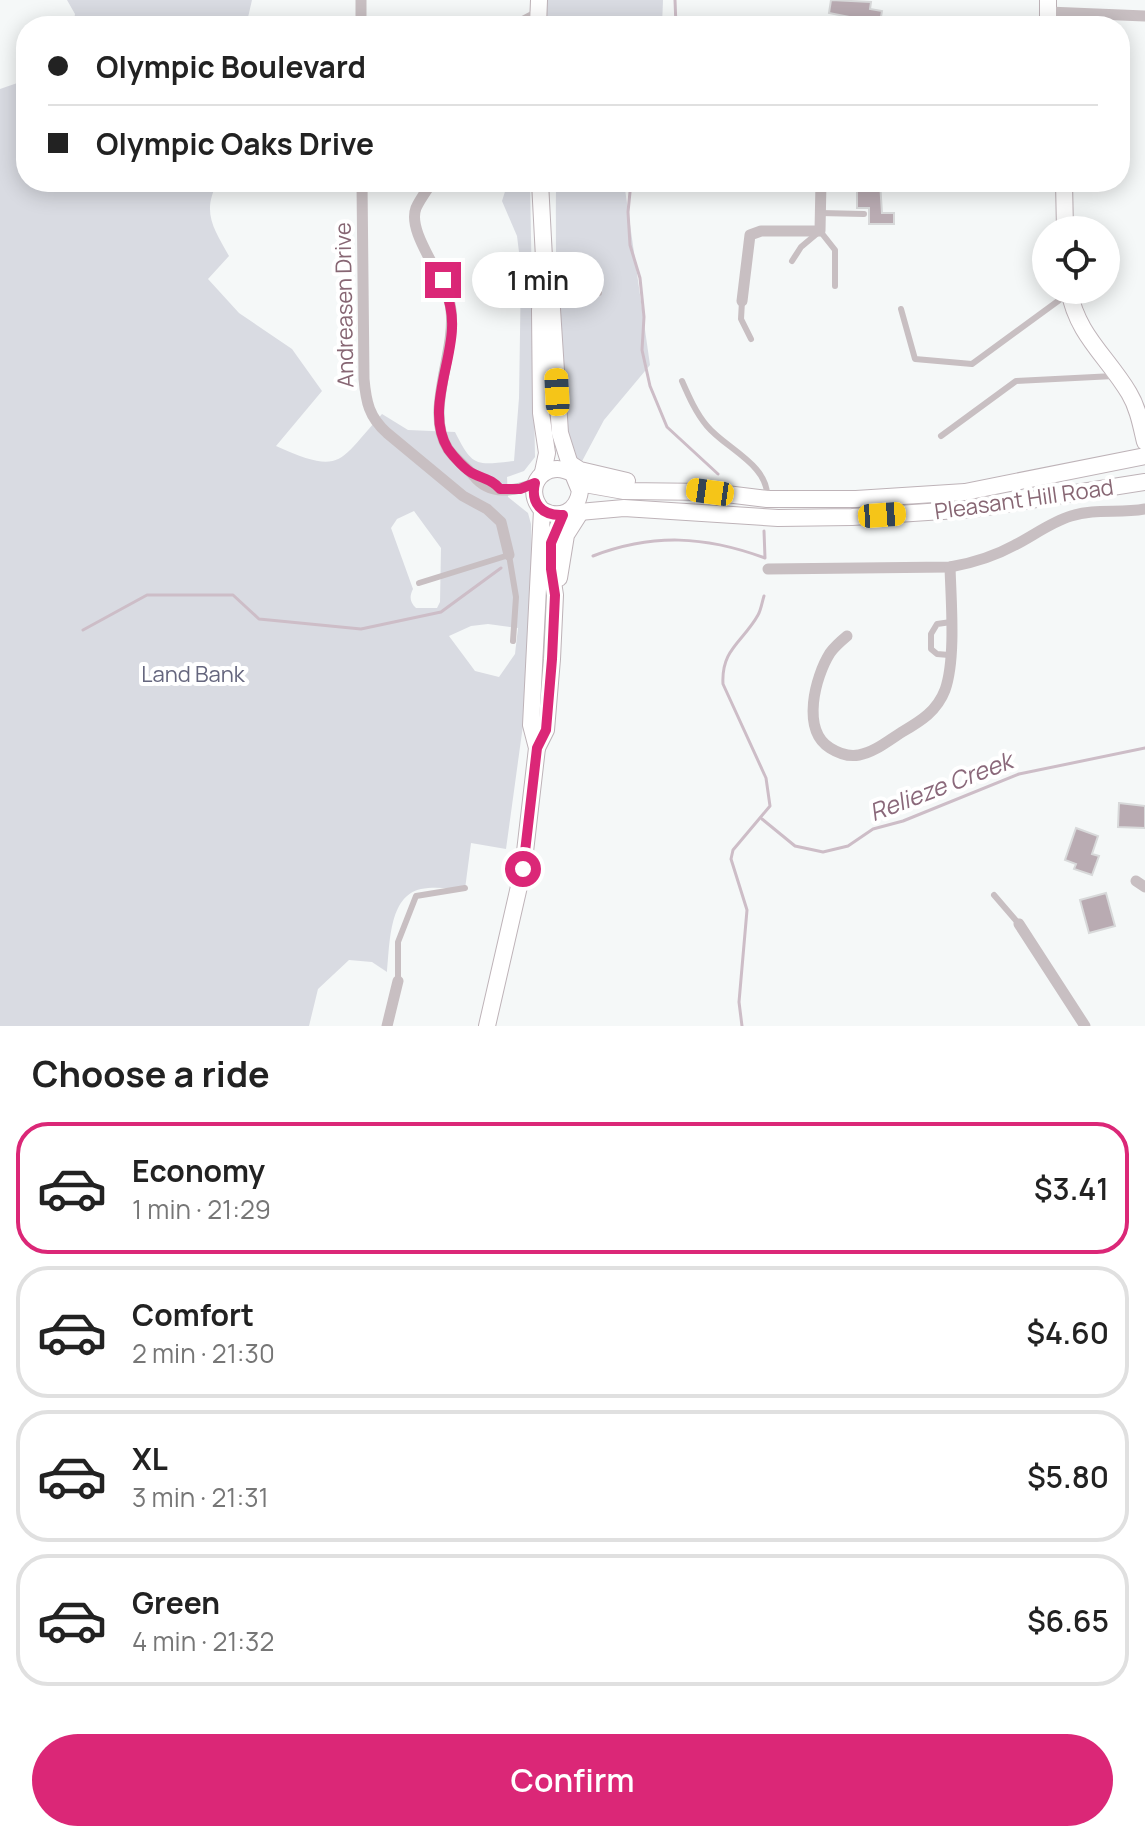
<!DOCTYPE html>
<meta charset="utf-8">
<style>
:root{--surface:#fff;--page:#f6f6f6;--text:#222;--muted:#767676;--line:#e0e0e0;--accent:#db2777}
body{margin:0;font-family:Manrope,sans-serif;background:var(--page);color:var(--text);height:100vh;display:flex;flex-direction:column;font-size:30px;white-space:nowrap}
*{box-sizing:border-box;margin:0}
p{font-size:26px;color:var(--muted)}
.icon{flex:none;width:44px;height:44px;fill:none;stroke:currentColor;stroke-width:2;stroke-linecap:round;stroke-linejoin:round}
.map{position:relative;height:1026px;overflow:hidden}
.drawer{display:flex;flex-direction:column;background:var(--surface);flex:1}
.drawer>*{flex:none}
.guide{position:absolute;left:16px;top:16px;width:1114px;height:176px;border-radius:32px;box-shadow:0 4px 20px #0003;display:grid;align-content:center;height:176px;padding:0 32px;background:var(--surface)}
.buttons{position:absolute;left:1032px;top:216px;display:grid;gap:16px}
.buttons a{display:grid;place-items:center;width:88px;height:88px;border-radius:50%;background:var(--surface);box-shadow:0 4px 20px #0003;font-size:40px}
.end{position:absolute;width:36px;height:36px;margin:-18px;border:10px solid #db2777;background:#fff;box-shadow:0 0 0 4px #fff}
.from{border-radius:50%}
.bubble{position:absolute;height:56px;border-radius:28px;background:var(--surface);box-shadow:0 4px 20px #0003;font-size:26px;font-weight:600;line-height:56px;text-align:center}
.car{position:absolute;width:24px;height:48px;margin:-24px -12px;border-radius:10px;box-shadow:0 0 6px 2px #0007;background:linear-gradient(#f5c518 24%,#345 0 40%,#f5c518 0 76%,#345 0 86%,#f5c518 0)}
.guide b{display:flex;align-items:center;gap:28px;height:76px;font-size:30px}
.guide b+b{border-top:2px solid var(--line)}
.guide i{width:20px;height:20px;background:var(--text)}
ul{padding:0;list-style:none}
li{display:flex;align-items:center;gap:24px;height:132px;margin:0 16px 12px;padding:0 16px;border:4px solid var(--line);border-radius:32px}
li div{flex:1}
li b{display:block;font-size:30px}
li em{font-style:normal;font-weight:600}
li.active{border-color:var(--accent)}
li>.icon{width:72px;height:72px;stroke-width:1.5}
h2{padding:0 32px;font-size:36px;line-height:96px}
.action{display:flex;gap:16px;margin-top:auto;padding:16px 32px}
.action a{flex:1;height:92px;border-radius:48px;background:var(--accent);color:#fff;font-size:32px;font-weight:600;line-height:92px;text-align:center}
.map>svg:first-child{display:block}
.green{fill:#d9dbe2;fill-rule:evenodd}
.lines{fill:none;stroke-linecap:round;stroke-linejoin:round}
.stream{stroke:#cdbdc7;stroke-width:3}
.building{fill:#b9abb2;stroke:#d8d9da;stroke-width:2}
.secondary-casing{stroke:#beb3b8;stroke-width:18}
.lane{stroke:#c8bfc2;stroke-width:6}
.street{stroke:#c8bfc2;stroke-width:11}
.secondary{stroke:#fff;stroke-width:16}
.route{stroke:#db2777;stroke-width:10}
.labels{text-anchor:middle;stroke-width:8;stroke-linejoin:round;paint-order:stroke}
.street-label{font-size:22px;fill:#876673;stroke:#fff}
.park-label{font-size:22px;fill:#65667e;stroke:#fff}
.water-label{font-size:24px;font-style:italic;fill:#8a687a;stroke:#fff}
</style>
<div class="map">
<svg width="1145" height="1026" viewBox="0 0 1145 1026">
<rect width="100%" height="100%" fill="#f5f8f8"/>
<g class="green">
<path d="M67 0H252L246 26H73L75 14Z"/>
<path d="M539 0H663L662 26H538Z"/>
<path d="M26 80V182H218C201 212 214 229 229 256L208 279 239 313 292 349 322 391 276 446C343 476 338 462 382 414L408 430 455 432C473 468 476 465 514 461L519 398 521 268 517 236 502 201 508 182H530L535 457 524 471 507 477 508 497 528 513 531 524 533 587 524 718 506 849 471 843 465 889C451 889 435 886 421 889 388 896 390 946 387 972L372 962 349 960 318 989 309 1026H0V89ZM414 511 441 548 440 602 437 608H416C410 602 409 597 413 589L391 528 397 519ZM488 624 518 628 515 654 499 677 475 671 449 636 471 626Z"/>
<path d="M556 182H624L650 365 604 420 580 465C553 443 556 225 556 182Z"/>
</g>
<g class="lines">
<g class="stream">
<path d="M675 0 676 26"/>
<path d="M631 182 628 212 630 245 640 278 644 317 642 350 650 386 667 427 718 474"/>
<path d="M593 556C653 533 705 536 765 558L764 531"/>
<path d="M83 630 147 595H233L259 619 361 629 441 612 501 568"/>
<path d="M762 819 795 846 823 852 848 846 873 829 903 821 1019 774 1145 748"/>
<path d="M742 1026 739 1002 747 910 731 859 733 850 770 806 766 778 723 684C721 649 743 642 758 615 761 610 762 602 764 596"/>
</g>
</g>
<g class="building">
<path d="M831 0 871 2 870 9 882 11 880 23 829 13Z"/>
<path d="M857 182H880L882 213H894V224H869V208H857Z"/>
<path d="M1119 803 1145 806V828L1118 827Z"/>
<path d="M1076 828 1098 836 1092 854 1099 856 1092 875 1074 869 1076 864 1065 860Z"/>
<path d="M1106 893 1115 926 1089 933 1080 900Z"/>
</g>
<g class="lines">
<defs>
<g id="secondary">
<path d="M1048 0V26"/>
<path d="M538 26 539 0"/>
<path d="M540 182 546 296 540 310 541 413 547 453 543 472"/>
<path d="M1064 182 1065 230"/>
<path d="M1069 290C1077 335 1107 356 1129 393 1138 408 1141 425 1145 442"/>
<path d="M546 296 552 309 560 433 573 474"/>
<path d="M569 463 580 470 627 481"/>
<path d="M579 483 624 491 710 492 767 499H856L965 492 1145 456"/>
<path d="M568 513 624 508 778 518 852 517 973 509 1145 482"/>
<path d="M559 578 566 535 580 513"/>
<path d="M537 748 546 730 552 659 555 595 551 569V543L563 515"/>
<path d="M487 1026 523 869 537 748 531 725 542 510C521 487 546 457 573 474L580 491C577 512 560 520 542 510"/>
</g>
</defs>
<use href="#secondary" class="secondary-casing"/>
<g class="lane">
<path d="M261 186 263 182"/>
<path d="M820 213 864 214"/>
<path d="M792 261 801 247 820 231 835 250V286"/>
<path d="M549 296 599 293"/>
<path d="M742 301 741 319 751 339"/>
<path d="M901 309 915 359 972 364 1069 293"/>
<path d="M682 381C689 397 696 413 707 426 725 448 769 465 767 497"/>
<path d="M941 436 1016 381 1114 376"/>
<path d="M419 583 509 555 516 597 513 641"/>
<path d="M949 655 937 654 931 649V634L937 624 951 622"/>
<path d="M994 895 1019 924"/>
<path d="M398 981V942L416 896 465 888"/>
</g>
<g class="street">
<path d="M361 0V26"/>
<path d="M1048 12 1145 16"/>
<path d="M463 26 518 24 539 13"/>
<path d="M362 182 364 379C366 402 369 417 387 433L463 496 487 509 501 522 509 555"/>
<path d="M432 182C427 190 420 199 416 208 406 234 448 279 451 310 456 353 424 412 448 449 455 459 466 467 474 476 489 495 515 492 535 483"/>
<path d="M742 301 750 235 761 231H820L821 182"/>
<path d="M768 569 950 567C973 563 995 556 1015 545 1033 536 1051 522 1071 516 1096 508 1120 514 1145 509"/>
<path d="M847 636C841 641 835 646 830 653 815 677 801 730 830 748 838 753 849 757 859 755 875 752 889 740 902 732 921 721 937 711 945 690 956 659 951 601 950 567"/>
<path d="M1136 881 1145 887"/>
<path d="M1019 924 1085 1026"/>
<path d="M387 1026 398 981"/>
</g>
<use href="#secondary" class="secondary"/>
</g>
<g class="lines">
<path class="route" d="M443 280C448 297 453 311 452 328 451 366 426 413 448 449 453 456 466 471 474 474 484 479 493 480 500 489H520L535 483C530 503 542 516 563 515L551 543V569L555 595 552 659 546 730 537 748 523 869"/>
</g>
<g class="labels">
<g class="street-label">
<text transform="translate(344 305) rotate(-91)" y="8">Andreasen Drive</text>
<text transform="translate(1024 499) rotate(-8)" y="8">Pleasant Hill Road</text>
</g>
<g class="park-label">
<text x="193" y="682">Land Bank</text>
</g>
<g class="water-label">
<text transform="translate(941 787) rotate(-21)" y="8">Relieze Creek</text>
</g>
</g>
</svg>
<div class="buttons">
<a><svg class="icon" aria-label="locate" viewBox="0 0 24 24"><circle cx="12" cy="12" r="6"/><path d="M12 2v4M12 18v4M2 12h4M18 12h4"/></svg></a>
</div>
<i class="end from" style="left:523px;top:869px"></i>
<i class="end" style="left:443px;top:280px"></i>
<div class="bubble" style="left:472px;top:252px;width:132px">1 min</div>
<i class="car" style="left:557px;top:392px;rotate:357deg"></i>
<i class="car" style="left:710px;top:492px;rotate:278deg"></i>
<i class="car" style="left:882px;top:515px;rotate:86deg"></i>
<div class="guide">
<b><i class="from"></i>Olympic Boulevard</b>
<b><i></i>Olympic Oaks Drive</b>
</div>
</div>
<section class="drawer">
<h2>Choose a ride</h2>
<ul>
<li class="active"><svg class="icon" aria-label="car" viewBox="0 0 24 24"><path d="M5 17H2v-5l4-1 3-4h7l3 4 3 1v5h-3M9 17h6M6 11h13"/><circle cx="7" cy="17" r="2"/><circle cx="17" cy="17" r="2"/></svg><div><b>Economy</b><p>1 min · 21:29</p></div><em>$3.41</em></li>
<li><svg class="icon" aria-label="car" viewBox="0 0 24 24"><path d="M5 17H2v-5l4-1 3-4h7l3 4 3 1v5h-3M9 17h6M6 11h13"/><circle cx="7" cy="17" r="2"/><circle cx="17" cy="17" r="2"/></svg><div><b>Comfort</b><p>2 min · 21:30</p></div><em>$4.60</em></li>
<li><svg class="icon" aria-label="car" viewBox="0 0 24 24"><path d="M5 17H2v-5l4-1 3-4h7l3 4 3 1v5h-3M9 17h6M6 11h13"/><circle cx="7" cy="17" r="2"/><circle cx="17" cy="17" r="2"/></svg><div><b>XL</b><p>3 min · 21:31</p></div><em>$5.80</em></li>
<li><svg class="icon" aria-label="car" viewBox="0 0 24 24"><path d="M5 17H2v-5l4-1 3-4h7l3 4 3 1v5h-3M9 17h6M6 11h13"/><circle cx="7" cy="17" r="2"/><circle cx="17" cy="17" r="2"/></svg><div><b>Green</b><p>4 min · 21:32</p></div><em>$6.65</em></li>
</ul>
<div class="action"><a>Confirm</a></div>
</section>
